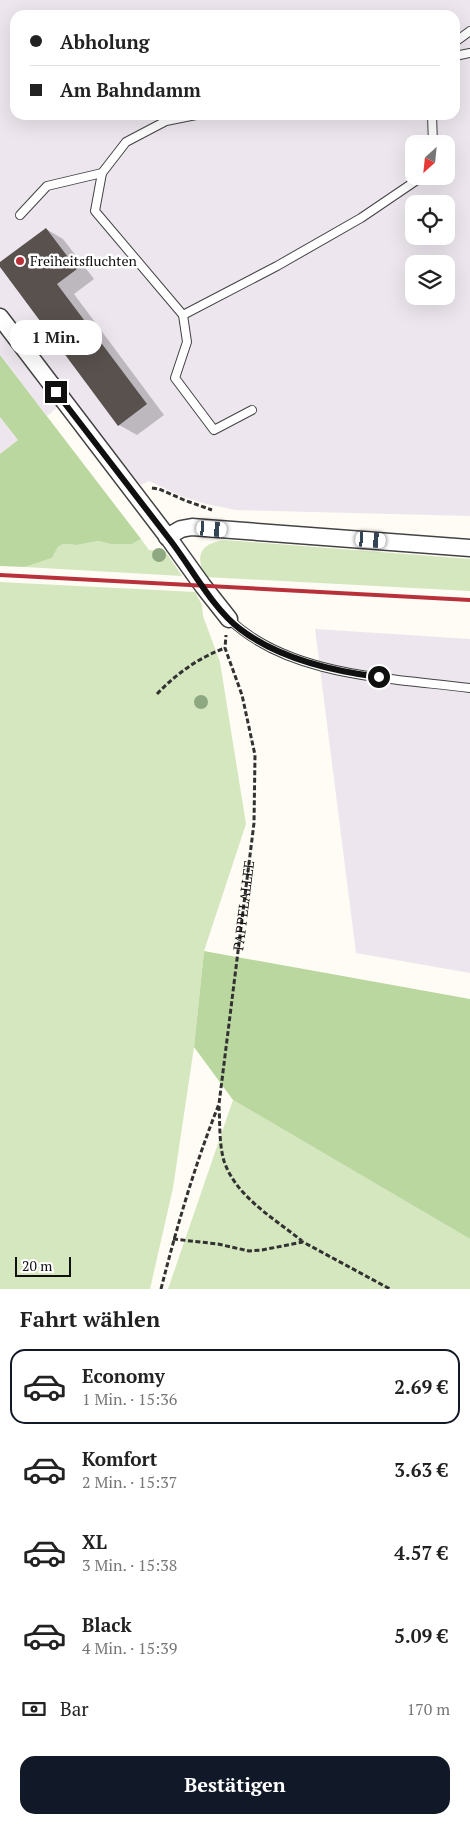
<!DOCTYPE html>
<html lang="de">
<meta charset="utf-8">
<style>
:root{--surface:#fff;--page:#f6f6f6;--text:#222;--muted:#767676;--line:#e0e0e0;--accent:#111827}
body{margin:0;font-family:"PT Serif",serif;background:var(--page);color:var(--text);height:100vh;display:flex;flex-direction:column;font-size:19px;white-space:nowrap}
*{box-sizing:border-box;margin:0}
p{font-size:16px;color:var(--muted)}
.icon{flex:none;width:28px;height:28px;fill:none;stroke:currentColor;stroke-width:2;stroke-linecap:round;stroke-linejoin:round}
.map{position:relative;height:1289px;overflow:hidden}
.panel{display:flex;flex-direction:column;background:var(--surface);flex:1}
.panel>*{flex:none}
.top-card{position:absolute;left:10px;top:10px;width:450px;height:110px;border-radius:15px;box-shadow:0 5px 20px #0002;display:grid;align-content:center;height:110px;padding:0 20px;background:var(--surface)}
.needle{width:32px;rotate:207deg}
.fabs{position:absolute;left:405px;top:135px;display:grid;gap:10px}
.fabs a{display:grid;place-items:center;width:50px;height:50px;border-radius:10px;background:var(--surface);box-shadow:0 5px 20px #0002;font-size:25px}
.scale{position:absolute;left:15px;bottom:12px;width:56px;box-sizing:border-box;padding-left:5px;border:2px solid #101010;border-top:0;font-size:14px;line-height:18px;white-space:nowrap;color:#101010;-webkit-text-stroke:4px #fff;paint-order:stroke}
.end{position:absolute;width:22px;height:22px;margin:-11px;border:6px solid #101010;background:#fff;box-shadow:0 0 0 2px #fff}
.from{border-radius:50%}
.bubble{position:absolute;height:35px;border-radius:15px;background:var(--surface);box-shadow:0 5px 20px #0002;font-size:16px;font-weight:700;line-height:35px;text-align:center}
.car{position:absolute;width:15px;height:30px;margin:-15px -8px;border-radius:6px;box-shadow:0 0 4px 1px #0007;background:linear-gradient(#fff 24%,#345 0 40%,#fff 0 76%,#345 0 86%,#fff 0)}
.top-card b{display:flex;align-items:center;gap:18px;height:48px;font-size:19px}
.top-card b+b{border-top:1px solid var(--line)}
.top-card i{width:12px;height:12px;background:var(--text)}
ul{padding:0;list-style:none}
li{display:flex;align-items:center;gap:15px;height:75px;margin:0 10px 8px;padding:0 10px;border:2px solid transparent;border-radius:15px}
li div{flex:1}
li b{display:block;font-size:19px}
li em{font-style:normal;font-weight:700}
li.active{border-color:var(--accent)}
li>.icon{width:45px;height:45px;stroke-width:1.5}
h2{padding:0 20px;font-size:22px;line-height:60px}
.pay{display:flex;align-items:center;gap:12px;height:55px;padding:0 20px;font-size:19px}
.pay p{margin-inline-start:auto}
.action{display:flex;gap:10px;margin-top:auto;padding:10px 20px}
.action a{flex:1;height:58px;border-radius:15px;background:var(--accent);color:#fff;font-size:20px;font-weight:700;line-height:58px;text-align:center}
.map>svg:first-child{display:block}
.industrial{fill:#ede6ee;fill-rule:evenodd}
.green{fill:#d5e7bf}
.forest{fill:#bad79f}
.shadow{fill:#0003}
.building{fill:#58514d}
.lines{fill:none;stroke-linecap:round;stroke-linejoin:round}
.lane-casing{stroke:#434343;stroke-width:10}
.street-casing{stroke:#434343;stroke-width:19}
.path{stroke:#323232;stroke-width:3;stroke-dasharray:5 2.5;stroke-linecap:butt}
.lane{stroke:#fff;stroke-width:8}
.street{stroke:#fff;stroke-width:16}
.rail{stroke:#b8313a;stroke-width:4}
.tree{fill:#8ea982}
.route{stroke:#101010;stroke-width:6}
.poi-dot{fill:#b8313a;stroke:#fff;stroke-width:2}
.labels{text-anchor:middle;stroke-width:5;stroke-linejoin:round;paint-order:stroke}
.poi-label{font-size:14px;fill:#101010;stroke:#fff;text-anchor:start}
.street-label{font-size:14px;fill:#101010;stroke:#fff}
</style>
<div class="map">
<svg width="470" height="1289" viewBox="0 0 470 1289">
<rect width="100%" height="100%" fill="#fefcf4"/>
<g class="industrial">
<path d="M0 0H470V516L236 510 206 504 181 496 149 481 141 485 70 397 47 416 0 355ZM15 15H455V115H15ZM414 144H446V176H414ZM414 204H446V236H414ZM414 264H446V296H414Z"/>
<path d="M0 417 18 440 0 454Z"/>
<path d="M315 629 470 639V973L356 953Z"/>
</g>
<g class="green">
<path d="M141 539 149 550 165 551 182 576 25 567 52 558 58 547 63 544 77 545 98 541 111 544H132Z"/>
<path d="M225 540 470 559V591L205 577C195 554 200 544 225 540Z"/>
<path d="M0 582 195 592 202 605 203 616 220 662 246 824 204 951 194 1047 173 1188 150 1289H0Z"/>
<path d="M233 1100 470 1239V1289H168Z"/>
</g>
<g class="forest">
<path d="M0 355 141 539 132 544H111L98 541 77 545 63 544 58 547 52 558 25 567 0 566V454L18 440 0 417Z"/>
<path d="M204 951 470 999V1239L233 1100 194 1047Z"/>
</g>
<path class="shadow" d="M46 229 63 239 94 279 74 294 164 415 137 435 119 425 0 265V264Z"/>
<path class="building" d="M46 228 77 269 57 284 147 404 118 426 0 267V262Z"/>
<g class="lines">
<defs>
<g id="lane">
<path d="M455 42 470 31"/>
<path d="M455 56 470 53"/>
<path d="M196 115 166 121 126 142 102 173 95 211 183 315 187 342 175 378 214 430 252 410"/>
<path d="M432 115 433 144"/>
<path d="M20 215 47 186 102 173"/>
<path d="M183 315 277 266 361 218 423 176"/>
<path d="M229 619C289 677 392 678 470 688"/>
</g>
<g id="street">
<path d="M0 317 170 540 203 586 229 619"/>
<path d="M167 537 181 529 192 527 470 548"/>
</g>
</defs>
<use href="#lane" class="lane-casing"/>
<use href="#street" class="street-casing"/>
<g class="path">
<path d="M152 488 159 489 184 500 212 510"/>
<path d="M157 694C176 674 198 658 225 648"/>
<path d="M219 1106C220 1123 219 1144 224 1161 236 1197 275 1219 302 1241"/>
<path d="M173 1239 218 1244 249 1251 262 1250 303 1242 390 1289"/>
<path id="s1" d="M161 1289C177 1226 195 1164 219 1104L254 823 255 755 242 695 225 648 226 635"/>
</g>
<use href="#lane" class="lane"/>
<use href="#street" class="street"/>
<path class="rail" d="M0 575 470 600"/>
</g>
<g class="tree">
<circle cx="159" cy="555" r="7"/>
<circle cx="201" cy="702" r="7"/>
</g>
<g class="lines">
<path class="route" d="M56 392C94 441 132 491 170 540 191 567 213 609 240 629 279 659 332 671 379 677"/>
</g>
<circle class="poi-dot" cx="20" cy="261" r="5"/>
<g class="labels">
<g class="poi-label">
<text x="30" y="266">Freiheitsfluchten</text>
</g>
<g class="street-label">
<text dy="5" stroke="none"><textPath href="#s1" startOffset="394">PAPPELALLEE</textPath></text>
</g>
</g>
</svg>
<div class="fabs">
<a><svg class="needle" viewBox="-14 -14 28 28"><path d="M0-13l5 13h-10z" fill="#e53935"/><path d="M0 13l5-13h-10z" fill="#767676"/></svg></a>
<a><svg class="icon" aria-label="locate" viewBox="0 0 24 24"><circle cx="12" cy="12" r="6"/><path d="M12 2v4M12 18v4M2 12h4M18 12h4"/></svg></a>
<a><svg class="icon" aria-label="layers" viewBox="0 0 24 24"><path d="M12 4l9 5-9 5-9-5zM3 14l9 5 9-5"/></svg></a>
</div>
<div class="scale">20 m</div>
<i class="end from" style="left:379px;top:677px"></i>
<i class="end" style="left:56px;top:392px"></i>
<div class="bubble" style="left:10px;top:320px;width:92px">1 Min.</div>
<i class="car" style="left:212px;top:529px;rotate:94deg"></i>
<i class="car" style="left:371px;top:540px;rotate:94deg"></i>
<div class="top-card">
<b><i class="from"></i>Abholung</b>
<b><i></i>Am Bahndamm</b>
</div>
</div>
<section class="panel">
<h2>Fahrt wählen</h2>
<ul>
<li class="active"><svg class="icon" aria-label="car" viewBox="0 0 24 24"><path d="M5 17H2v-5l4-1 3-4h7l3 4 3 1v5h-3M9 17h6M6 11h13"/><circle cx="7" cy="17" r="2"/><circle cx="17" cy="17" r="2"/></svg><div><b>Economy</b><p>1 Min. · 15:36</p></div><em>2.69 €</em></li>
<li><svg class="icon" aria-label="car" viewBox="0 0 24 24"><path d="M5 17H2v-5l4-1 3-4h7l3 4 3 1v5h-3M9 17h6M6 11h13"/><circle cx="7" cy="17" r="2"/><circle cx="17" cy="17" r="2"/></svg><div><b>Komfort</b><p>2 Min. · 15:37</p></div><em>3.63 €</em></li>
<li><svg class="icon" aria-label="car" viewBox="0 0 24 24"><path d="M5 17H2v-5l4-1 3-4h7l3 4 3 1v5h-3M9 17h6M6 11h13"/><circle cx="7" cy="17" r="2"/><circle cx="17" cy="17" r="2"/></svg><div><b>XL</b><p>3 Min. · 15:38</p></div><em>4.57 €</em></li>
<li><svg class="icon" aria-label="car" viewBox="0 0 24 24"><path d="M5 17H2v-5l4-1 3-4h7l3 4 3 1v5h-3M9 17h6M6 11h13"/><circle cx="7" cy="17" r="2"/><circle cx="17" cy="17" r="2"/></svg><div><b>Black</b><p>4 Min. · 15:39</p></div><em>5.09 €</em></li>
</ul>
<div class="pay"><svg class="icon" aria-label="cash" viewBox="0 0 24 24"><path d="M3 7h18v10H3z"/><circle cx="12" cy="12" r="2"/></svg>Bar<p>170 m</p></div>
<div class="action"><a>Bestätigen</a></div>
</section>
